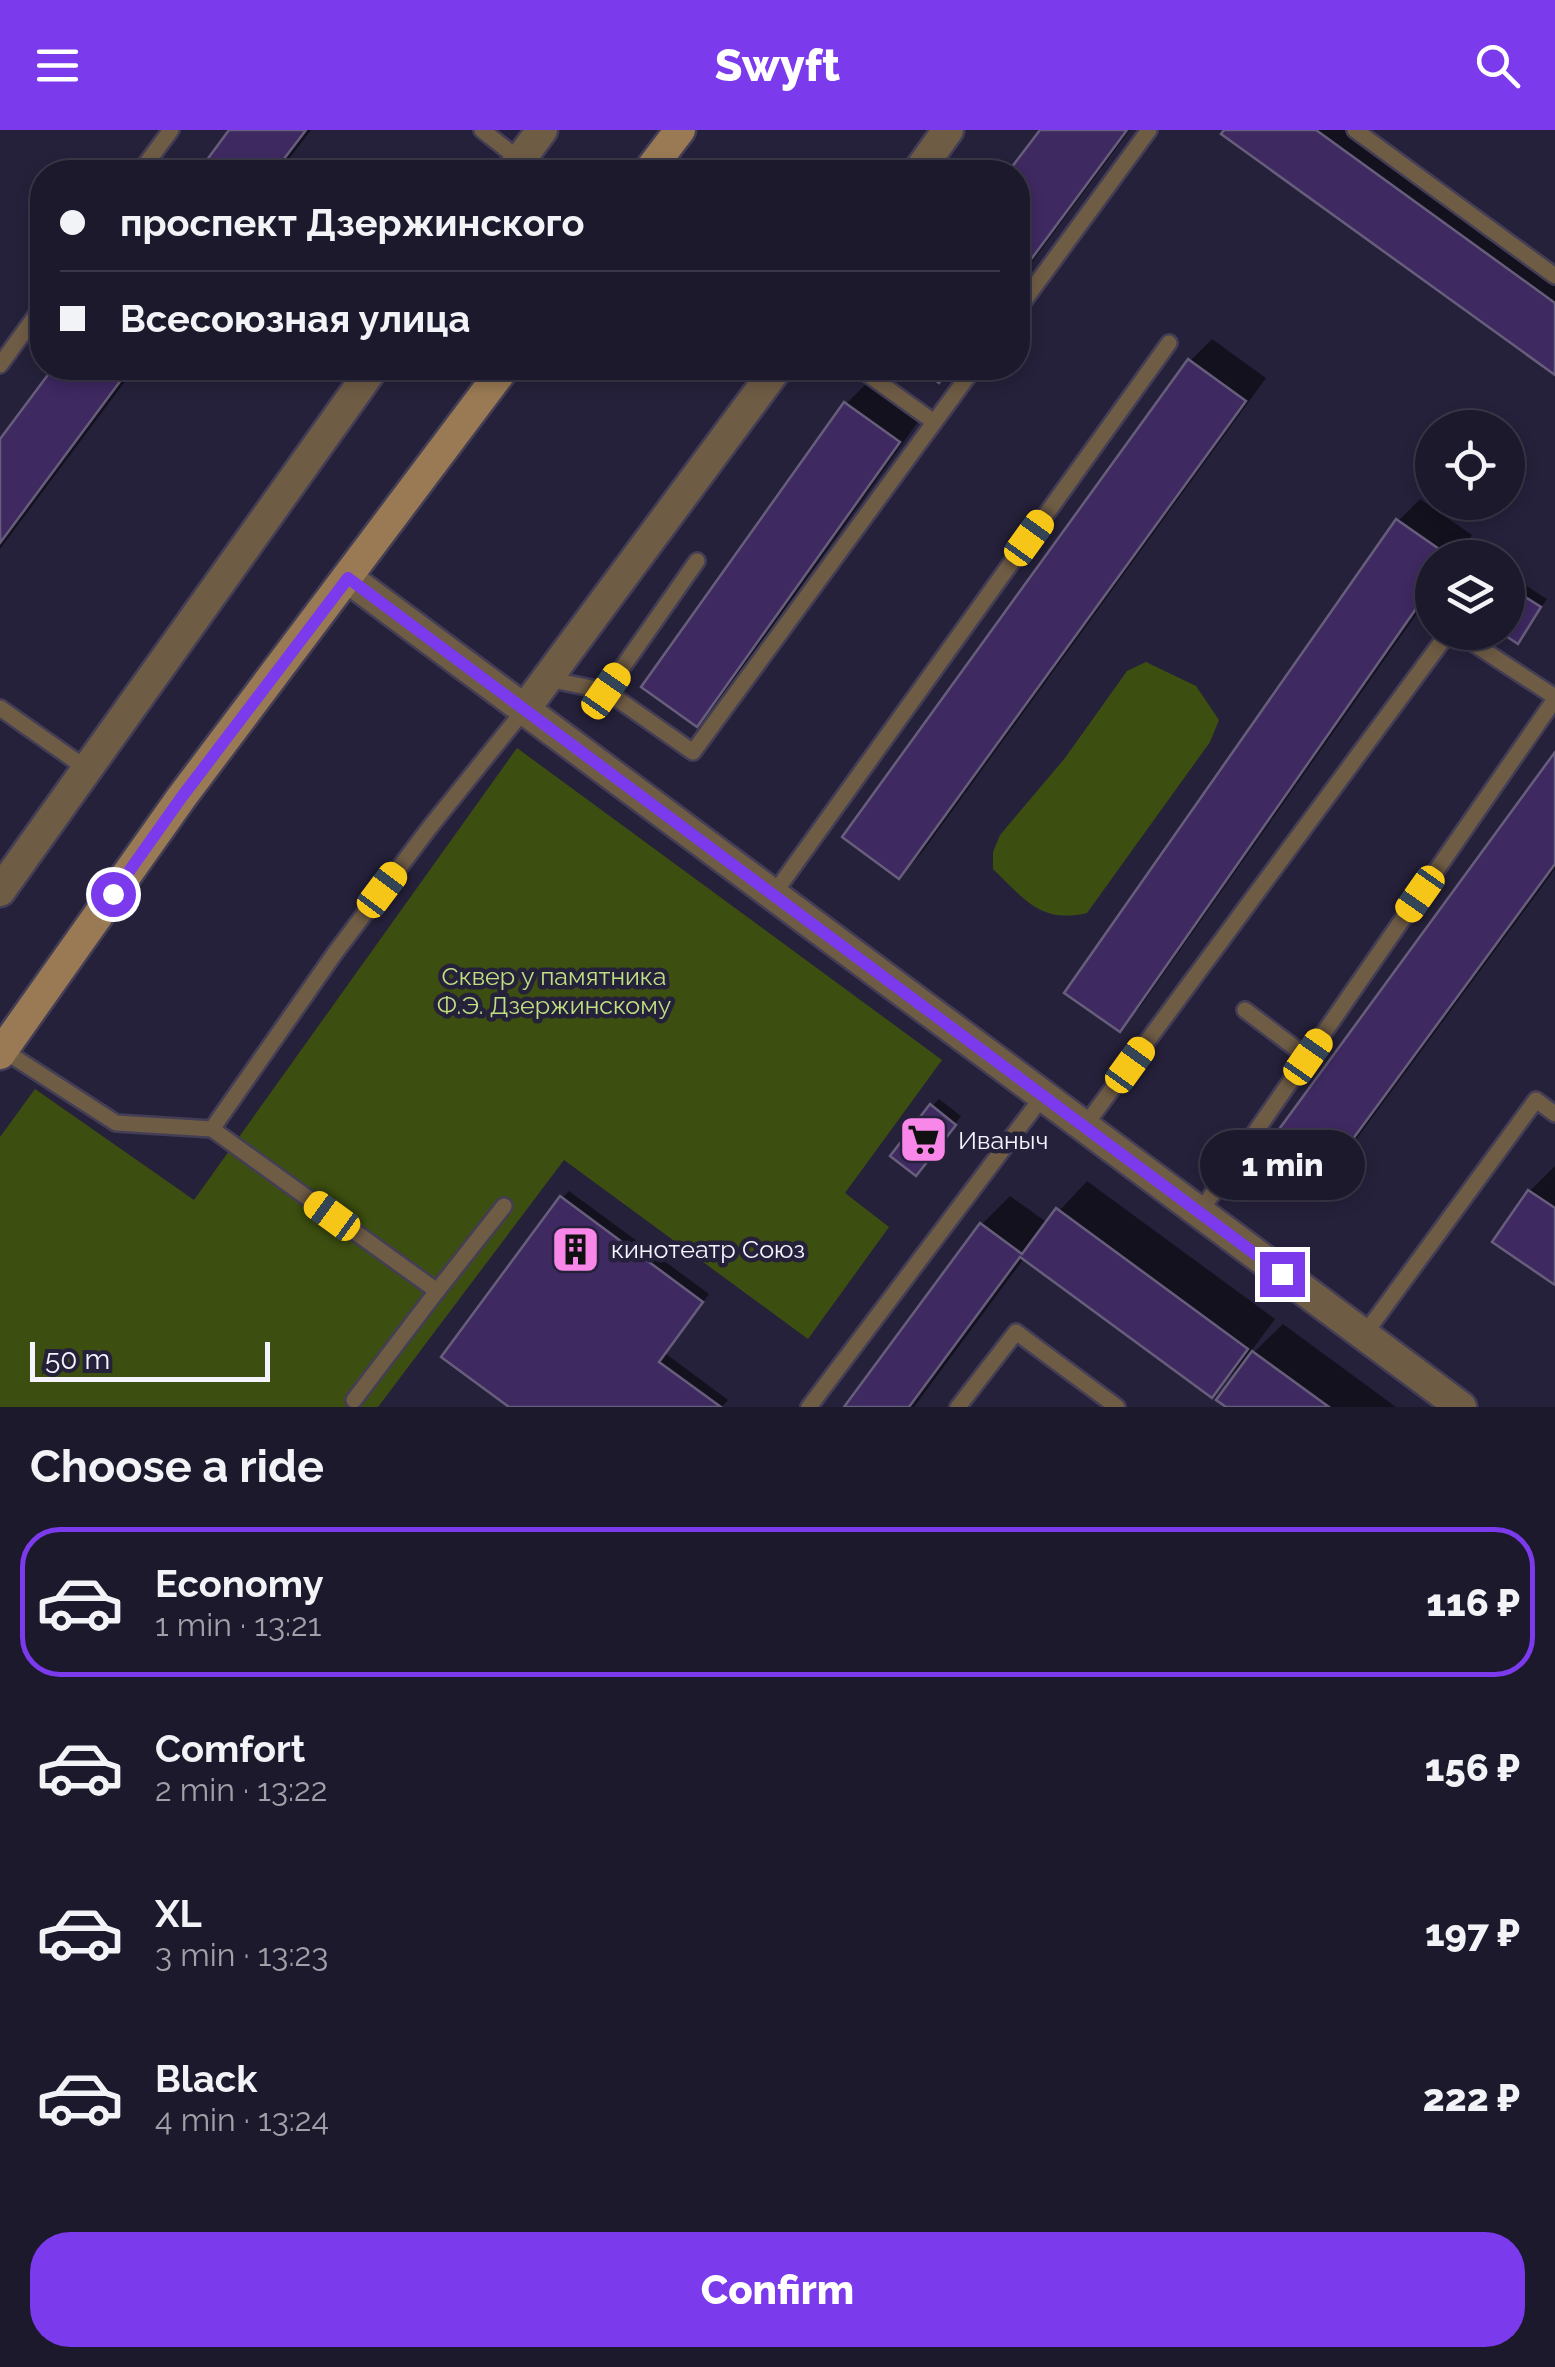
<!DOCTYPE html>
<meta charset="utf-8">
<style>
:root{--surface:#1c192c;--page:#252234;--text:#f1f3f6;--muted:#a0a0a9;--line:#3a3848;--accent:#7c3aed}
body{margin:0;font-family:Raleway,sans-serif;background:var(--page);color:var(--text);height:100vh;display:flex;flex-direction:column;font-size:38px;white-space:nowrap}
*{box-sizing:border-box;margin:0}
p{font-size:32px;color:var(--muted)}
.icon{flex:none;width:55px;height:55px;fill:none;stroke:currentColor;stroke-width:2;stroke-linecap:round;stroke-linejoin:round}
.map{position:relative;height:1277px;overflow:hidden}
.panel{display:flex;flex-direction:column;background:var(--surface);flex:1}
.panel>*{flex:none}
.hud{position:absolute;left:30px;top:30px;width:1000px;height:220px;border-radius:40px;box-shadow:0 5px 15px #0003,0 0 0 2px var(--line);display:grid;align-content:center;height:220px;padding:0 30px;background:var(--surface)}
.controls{position:absolute;left:1415px;top:280px;display:grid;gap:20px}
.controls a{display:grid;place-items:center;width:110px;height:110px;border-radius:50%;background:var(--surface);box-shadow:0 5px 15px #0003,0 0 0 2px var(--line);font-size:50px}
.scale{position:absolute;left:30px;bottom:25px;width:240px;box-sizing:border-box;padding-left:10px;border:5px solid #f4f3fe;border-top:0;font-size:28px;line-height:35px;white-space:nowrap;color:#f4f3fe;-webkit-text-stroke:8px #26213b;paint-order:stroke}
.end{position:absolute;width:45px;height:45px;margin:-22px;border:12px solid #7c3aed;background:#fff;box-shadow:0 0 0 5px #fff}
.from{border-radius:50%}
.bubble{position:absolute;height:70px;border-radius:35px;background:var(--surface);box-shadow:0 5px 15px #0003,0 0 0 2px var(--line);font-size:32px;font-weight:800;line-height:70px;text-align:center}
.car{position:absolute;width:30px;height:60px;margin:-30px -15px;border-radius:12px;box-shadow:0 0 8px 2px #0007;background:linear-gradient(#f5c518 24%,#345 0 40%,#f5c518 0 76%,#345 0 86%,#f5c518 0)}
.hud b{display:flex;align-items:center;gap:35px;height:95px;font-size:38px}
.hud b+b{border-top:2px solid var(--line)}
.hud i{width:25px;height:25px;background:var(--text)}
ul{padding:0;list-style:none}
li{display:flex;align-items:center;gap:30px;height:150px;margin:0 20px 15px;padding:0 10px;border:5px solid transparent;border-radius:40px}
li div{flex:1}
li b{display:block;font-size:38px}
li em{font-style:normal;font-weight:800}
li.selected{border-color:var(--accent)}
li>.icon{width:90px;height:90px;stroke-width:1.5}
h2{padding:0 30px;font-size:45px;line-height:120px}
.action{display:flex;gap:20px;margin-top:auto;padding:20px 30px}
.action a{flex:1;height:115px;border-radius:40px;background:var(--accent);color:#fff;font-size:40px;font-weight:800;line-height:115px;text-align:center}
header{display:flex;justify-content:space-between;align-items:center;height:130px;padding:0 30px;background:var(--accent);color:#fff;font-size:45px;font-weight:800}
.map>svg:first-child{display:block}
.green{fill:#3d4f10}
.shadow{fill:#0007}
.building{fill:#3e2961;stroke:#675e7c;stroke-width:2.5}
.lines{fill:none;stroke-linecap:round;stroke-linejoin:round}
.lane-casing{stroke:#433e56;stroke-width:20}
.street-casing{stroke:#433e56;stroke-width:35}
.secondary-casing{stroke:#433e56;stroke-width:35}
.lane{stroke:#6f5c45;stroke-width:15}
.street{stroke:#6f5c45;stroke-width:30}
.secondary{stroke:#997a54;stroke-width:30}
.route{stroke:#7c3aed;stroke-width:12}
.labels{text-anchor:middle;stroke-width:9;stroke-linejoin:round;paint-order:stroke}
.park-label{font-size:25px;fill:#bfdf80;stroke:#26213b}
.poi-label{font-size:25px;fill:#f4f3fe;stroke:#26213b;text-anchor:start}
</style>
<header><svg class="icon" aria-label="menu" viewBox="0 0 24 24"><path d="M4 6h16M4 12h16M4 18h16"/></svg>Swyft<svg class="icon" aria-label="search" viewBox="0 0 24 24"><circle cx="10" cy="10" r="6"/><path d="M15 15l6 6"/></svg></header>
<div class="map">
<svg width="1555" height="1277" viewBox="0 0 1555 1277">
<rect width="100%" height="100%" fill="#26213b"/>
<g class="green">
<path d="M1146 532 1196 556 1219 590 1210 612 1087 783C1041 794 1023 768 993 739V722L1000 705 1065 628 1127 541Z"/>
<path d="M517 618 942 930 845 1063 889 1097 808 1209 564 1030 378 1277H0V1007L35 959 194 1070Z"/>
</g>
<g class="shadow">
<path d="M232 0H311L279 42H201Z"/>
<path d="M1043 0H1130L1018 151V42H1011Z"/>
<path d="M1227 0H1368L1555 135V242Z"/>
<path d="M1212 209 1266 248 921 724 899 746 1190 231Z"/>
<path d="M56 238H135L0 419V313Z"/>
<path d="M868 252 920 289 719 572 697 594 846 274Z"/>
<path d="M1420 369 1472 405 1457 428H1432V462L1141 876 1119 898 1398 391Z"/>
<path d="M1508 444 1547 469 1517 511 1508 502Z"/>
<path d="M1555 626V739L1344 1026 1322 1048Z"/>
<path d="M939 969 961 986 923 1035 932 976Z"/>
<path d="M1555 1036V1152L1496 1111 1530 1061Z"/>
<path d="M1087 1051 1275 1189 1252 1220 1254 1222 1283 1194 1396 1277H1230L1243 1237 1241 1235 1212 1264 1025 1127 914 1277H847L981 1095 1010 1066 1048 1093Z"/>
<path d="M569 1061 709 1164 665 1223 728 1270 722 1277H513L562 1068Z"/>
</g>
<g class="building">
<path d="M229 0H306L274 42H198Z"/>
<path d="M1040 0H1127L1018 147V42H1008Z"/>
<path d="M1224 0H1316L1555 173V245L1221 4Z"/>
<path d="M1188 229 1246 271 899 749 842 707Z"/>
<path d="M53 238H130L0 413V309Z"/>
<path d="M918 238H950L939 253Z"/>
<path d="M844 272 900 312 697 597 641 557Z"/>
<path d="M1396 389 1452 428H1432V456L1120 902 1064 863Z"/>
<path d="M1508 456 1541 477 1518 514 1500 502H1508Z"/>
<path d="M1555 622V734L1322 1051 1269 1013Z"/>
<path d="M930 974 956 995 916 1046 890 1026Z"/>
<path d="M1528 1060 1555 1078V1155L1492 1112Z"/>
<path d="M560 1066 703 1172 659 1232 721 1277H509L441 1227Z"/>
<path d="M1056 1078 1248 1219 1212 1268 1020 1127 909 1277H844L980 1093 1022 1124Z"/>
<path d="M1252 1221 1329 1277H1226L1216 1270Z"/>
</g>
<g class="lines">
<defs>
<g id="lane">
<path d="M482 0 520 30"/>
<path d="M1355 0 1555 146"/>
<path d="M140 42 171 0"/>
<path d="M1018 179 1149 0"/>
<path d="M0 235 42 177"/>
<path d="M859 238 934 292"/>
<path d="M697 431 606 561 693 622 974 238"/>
<path d="M1456 502 1555 567"/>
<path d="M548 549 606 561"/>
<path d="M0 578 87 639"/>
<path d="M773 765 1169 213"/>
<path d="M1245 880 1307 927"/>
<path d="M3 920 116 993 212 999"/>
<path d="M1084 997 1449 502"/>
<path d="M1200 1082 1555 569"/>
<path d="M437 1161 504 1076"/>
<path d="M1364 1205 1536 970 1555 984"/>
<path d="M354 1270 437 1161 212 999 335 823 430 697 524 580"/>
<path d="M809 1277 1043 966"/>
<path d="M958 1277 1016 1202 1117 1277"/>
</g>
<g id="street">
<path d="M511 42 542 0"/>
<path d="M918 42 948 0"/>
<path d="M348 448 1461 1277"/>
<path d="M524 580 777 238"/>
<path d="M0 761 373 238"/>
</g>
<g id="secondary">
<path d="M648 42 680 0"/>
<path d="M0 924 181 668 504 238"/>
</g>
</defs>
<use href="#lane" class="lane-casing"/>
<use href="#street" class="street-casing"/>
<use href="#secondary" class="secondary-casing"/>
<use href="#lane" class="lane"/>
<use href="#street" class="street"/>
<use href="#secondary" class="secondary"/>
</g>
<g class="lines">
<path class="route" d="M113 764 181 668 348 448 1282 1144"/>
</g>
<defs>
<symbol id="supermarket-square" viewBox="-11 -11 22 22"><rect x="-9" y="-9" width="18" height="18" rx="4" fill="#f987e9" stroke="#26213b"/><path d="M-6-5.5h2.5l.6 2H6L4.5 2H-2.5L-4.4-4H-6ZM-1.5 3.2a1.3 1.3 0 1 0 .1 0ZM3 3.2a1.3 1.3 0 1 0 .1 0Z" fill="#111"/></symbol>
<symbol id="building-square" viewBox="-11 -11 22 22"><rect x="-9" y="-9" width="18" height="18" rx="4" fill="#f987e9" stroke="#26213b"/><path d="M-4-6H4V6H1V3H-1V6H-4ZM-2.5-4.3h1.7v1.8h-1.7ZM.8-4.3h1.7v1.8H.8ZM-2.5-1h1.7V.8h-1.7ZM.8-1h1.7V.8H.8Z" fill="#111"/></symbol>
</defs>
<g fill-rule="evenodd">
<use href="#supermarket-square" x="896" y="982" width="55" height="55"/>
<use href="#building-square" x="548" y="1092" width="55" height="55"/>
</g>
<g class="labels">
<g class="park-label">
<text x="554" y="855">Сквер у памятника<tspan x="554" dy="29">Ф.Э. Дзержинскому</tspan></text>
</g>
<g class="poi-label">
<text x="958" y="1019">Иваныч</text>
<text x="611" y="1128">кинотеатр Союз</text>
</g>
</g>
</svg>
<div class="controls">
<a><svg class="icon" aria-label="locate" viewBox="0 0 24 24"><circle cx="12" cy="12" r="6"/><path d="M12 2v4M12 18v4M2 12h4M18 12h4"/></svg></a>
<a><svg class="icon" aria-label="layers" viewBox="0 0 24 24"><path d="M12 4l9 5-9 5-9-5zM3 14l9 5 9-5"/></svg></a>
</div>
<div class="scale">50 m</div>
<i class="end from" style="left:113px;top:764px"></i>
<i class="end" style="left:1282px;top:1144px"></i>
<div class="bubble" style="left:1200px;top:1000px;width:165px">1 min</div>
<i class="car" style="left:1029px;top:408px;rotate:36deg"></i>
<i class="car" style="left:606px;top:561px;rotate:35deg"></i>
<i class="car" style="left:382px;top:760px;rotate:37deg"></i>
<i class="car" style="left:1420px;top:764px;rotate:215deg"></i>
<i class="car" style="left:1308px;top:927px;rotate:35deg"></i>
<i class="car" style="left:1130px;top:935px;rotate:36deg"></i>
<i class="car" style="left:332px;top:1086px;rotate:306deg"></i>
<div class="hud">
<b><i class="from"></i>проспект Дзержинского</b>
<b><i></i>Всесоюзная улица</b>
</div>
</div>
<section class="panel">
<h2>Choose a ride</h2>
<ul>
<li class="selected"><svg class="icon" aria-label="car" viewBox="0 0 24 24"><path d="M5 17H2v-5l4-1 3-4h7l3 4 3 1v5h-3M9 17h6M6 11h13"/><circle cx="7" cy="17" r="2"/><circle cx="17" cy="17" r="2"/></svg><div><b>Economy</b><p>1 min · 13:21</p></div><em>116 ₽</em></li>
<li><svg class="icon" aria-label="car" viewBox="0 0 24 24"><path d="M5 17H2v-5l4-1 3-4h7l3 4 3 1v5h-3M9 17h6M6 11h13"/><circle cx="7" cy="17" r="2"/><circle cx="17" cy="17" r="2"/></svg><div><b>Comfort</b><p>2 min · 13:22</p></div><em>156 ₽</em></li>
<li><svg class="icon" aria-label="car" viewBox="0 0 24 24"><path d="M5 17H2v-5l4-1 3-4h7l3 4 3 1v5h-3M9 17h6M6 11h13"/><circle cx="7" cy="17" r="2"/><circle cx="17" cy="17" r="2"/></svg><div><b>XL</b><p>3 min · 13:23</p></div><em>197 ₽</em></li>
<li><svg class="icon" aria-label="car" viewBox="0 0 24 24"><path d="M5 17H2v-5l4-1 3-4h7l3 4 3 1v5h-3M9 17h6M6 11h13"/><circle cx="7" cy="17" r="2"/><circle cx="17" cy="17" r="2"/></svg><div><b>Black</b><p>4 min · 13:24</p></div><em>222 ₽</em></li>
</ul>
<div class="action"><a>Confirm</a></div>
</section>
